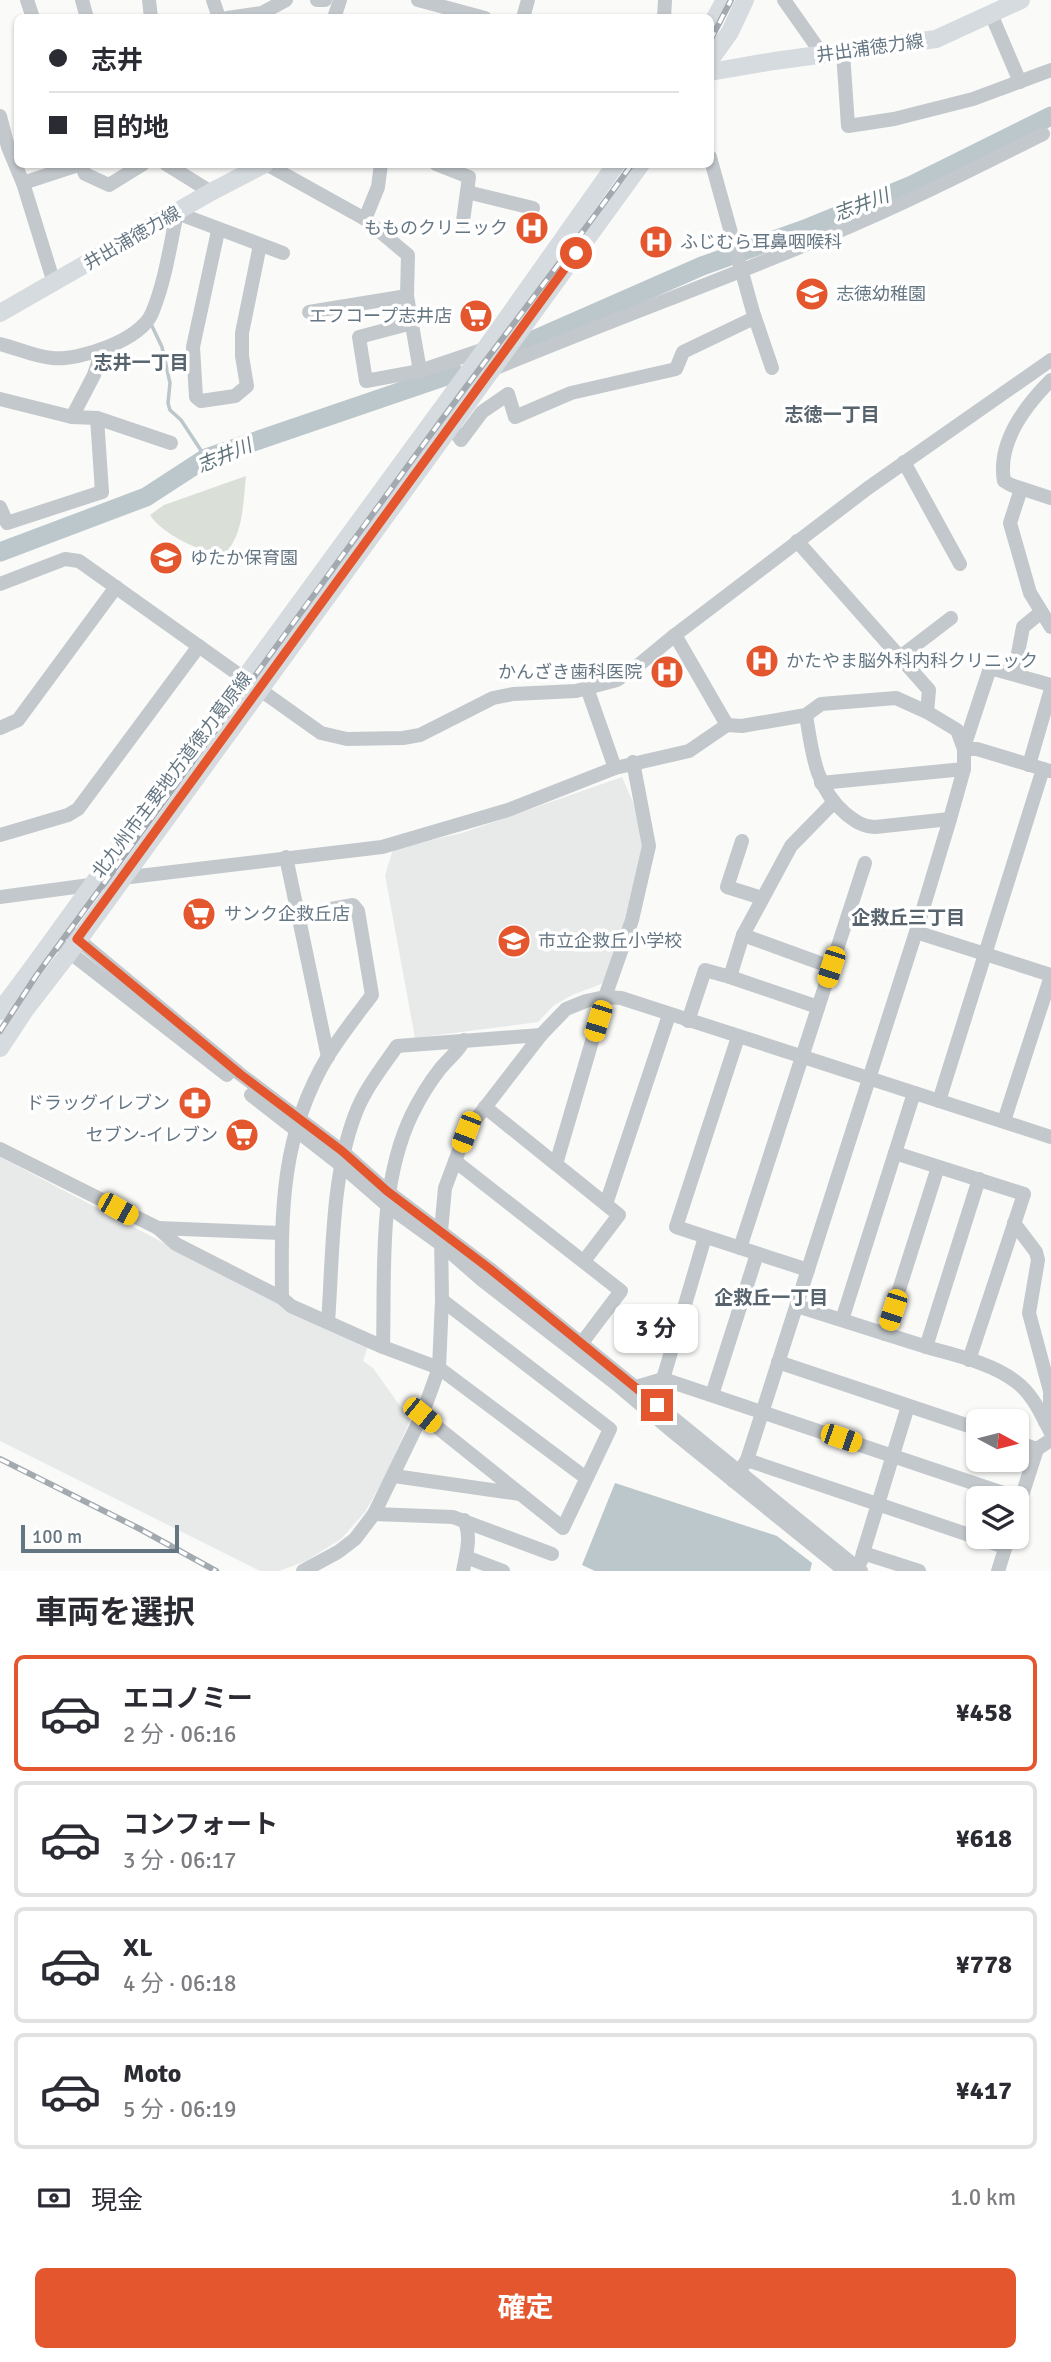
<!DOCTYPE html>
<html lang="ja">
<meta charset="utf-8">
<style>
:root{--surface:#fff;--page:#f2f2f3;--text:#2b2b33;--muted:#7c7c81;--line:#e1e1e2;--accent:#e4572e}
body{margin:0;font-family:Signika,"Noto Sans JP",sans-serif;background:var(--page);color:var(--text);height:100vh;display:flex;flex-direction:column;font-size:26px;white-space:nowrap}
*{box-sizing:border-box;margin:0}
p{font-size:23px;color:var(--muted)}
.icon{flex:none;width:38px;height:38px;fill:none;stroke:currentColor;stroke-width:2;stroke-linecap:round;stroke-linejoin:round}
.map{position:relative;height:1571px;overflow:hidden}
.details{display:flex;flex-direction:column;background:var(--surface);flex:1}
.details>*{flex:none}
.top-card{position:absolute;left:14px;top:14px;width:700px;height:154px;border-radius:10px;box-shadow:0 2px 5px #0004;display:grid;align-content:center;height:154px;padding:0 35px;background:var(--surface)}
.needle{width:46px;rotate:97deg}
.fabs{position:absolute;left:966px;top:1409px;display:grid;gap:14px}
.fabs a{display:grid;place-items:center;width:63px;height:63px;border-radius:10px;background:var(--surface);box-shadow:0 2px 5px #0004;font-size:35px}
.scale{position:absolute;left:21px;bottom:18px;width:158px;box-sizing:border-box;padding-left:7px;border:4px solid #657683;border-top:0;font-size:19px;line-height:24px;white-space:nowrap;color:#657683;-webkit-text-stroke:5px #fff;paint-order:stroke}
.end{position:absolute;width:32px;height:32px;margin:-16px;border:9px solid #e4572e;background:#fff;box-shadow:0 0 0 4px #fff}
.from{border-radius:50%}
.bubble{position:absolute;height:49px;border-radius:10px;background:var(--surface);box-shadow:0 2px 5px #0004;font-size:23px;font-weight:700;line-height:49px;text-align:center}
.car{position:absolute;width:21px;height:42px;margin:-21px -10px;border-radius:9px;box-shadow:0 0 5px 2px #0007;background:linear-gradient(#f5c518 24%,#345 0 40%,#f5c518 0 76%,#345 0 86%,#f5c518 0)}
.top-card b{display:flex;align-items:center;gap:24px;height:66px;font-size:26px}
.top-card b+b{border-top:2px solid var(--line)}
.top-card i{width:18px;height:18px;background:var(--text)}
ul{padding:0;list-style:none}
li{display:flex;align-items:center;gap:21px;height:116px;margin:0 14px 10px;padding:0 21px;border:4px solid var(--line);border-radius:10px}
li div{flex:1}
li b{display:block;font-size:26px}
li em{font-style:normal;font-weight:700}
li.current{border-color:var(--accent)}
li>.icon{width:63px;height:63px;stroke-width:1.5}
h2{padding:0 35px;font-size:32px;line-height:84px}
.pay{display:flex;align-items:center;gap:18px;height:77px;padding:0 35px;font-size:26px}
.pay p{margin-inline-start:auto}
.cta{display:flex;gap:14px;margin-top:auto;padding:14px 35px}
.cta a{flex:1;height:80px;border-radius:10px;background:var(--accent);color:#fff;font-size:28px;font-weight:700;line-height:80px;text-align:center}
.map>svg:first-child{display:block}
.built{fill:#e8e9e9}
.green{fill:#dadfd7}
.water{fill:#bbc7cb}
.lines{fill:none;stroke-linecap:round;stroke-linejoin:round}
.stream{stroke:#bbc7cb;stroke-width:3.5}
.river{stroke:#bbc7cb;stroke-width:19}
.minor{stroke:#c3c8cc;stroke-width:14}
.major{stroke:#d6dbdf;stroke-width:18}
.rail-casing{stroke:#a2aab0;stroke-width:6}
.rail{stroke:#fff;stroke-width:3.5;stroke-dasharray:10;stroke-linecap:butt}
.route{stroke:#e4572e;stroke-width:9}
.labels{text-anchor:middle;stroke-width:7;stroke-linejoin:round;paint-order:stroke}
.street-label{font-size:18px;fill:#657683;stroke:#fff}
.poi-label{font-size:18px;fill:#657683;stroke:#fff;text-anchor:start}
.water-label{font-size:19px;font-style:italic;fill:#60757c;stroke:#fff}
.neighbourhood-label{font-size:19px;font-weight:bold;fill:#57646e;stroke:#fff}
</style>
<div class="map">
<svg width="1051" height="1571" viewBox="0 0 1051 1571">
<rect width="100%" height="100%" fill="#fafaf8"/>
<g class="built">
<path d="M622 777 633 802 644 846 610 976 601 984 572 995 553 1006 538 1022 415 1038 385 875 393 849 462 833Z"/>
<path d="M0 1157 278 1303 368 1346 363 1361 373 1368 400 1406 413 1414 386 1475 365 1512 341 1539 306 1561 279 1571H260L0 1441Z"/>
</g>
<path class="green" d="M246 476C243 502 244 530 227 552 221 552 214 552 209 551 191 548 159 530 150 515L164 505Z"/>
<path class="water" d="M615 1483 777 1536 812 1563 810 1571H595L582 1565Z"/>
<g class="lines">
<path class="stream" d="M151 324 162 347 170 383 168 403 170 410 181 420 206 458"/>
<g class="river">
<path d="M513 349 702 266 805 229 912 185 1051 116"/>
<path d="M0 552 146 497 206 458 455 373"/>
</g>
<g class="minor">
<path d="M27 0 33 18"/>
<path d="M82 0 87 18"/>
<path d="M149 0 151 18"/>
<path d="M213 0 219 18"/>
<path d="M317 0H325"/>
<path d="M418 0 485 18"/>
<path d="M784 0 822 54"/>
<path d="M991 14 1020 82"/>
<path d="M227 18 262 13 286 0"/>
<path d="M334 18 340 0"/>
<path d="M523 18 528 0"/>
<path d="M664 18 665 0"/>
<path d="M843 52 848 126 894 119 973 99 1051 70"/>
<path d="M0 116 8 147 23 183 54 283"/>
<path d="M710 157 753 312 772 368"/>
<path d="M81 164 85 174 109 185 143 164"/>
<path d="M166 164 211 192"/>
<path d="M266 164 365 219"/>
<path d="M381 164 378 187 365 219 408 255 407 296 420 371 485 349"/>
<path d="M436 164 469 177 463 221"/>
<path d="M23 183 81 164"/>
<path d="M467 192 533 208"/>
<path d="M218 231 193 347 196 397 201 401 235 396 247 386 242 356V333L260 245"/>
<path d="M309 312 407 296"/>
<path d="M412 323 359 337 366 381 420 371"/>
<path d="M0 344C17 348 35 357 52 358 79 361 141 340 152 313 165 282 170 246 177 213L283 253"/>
<path d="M491 370C604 323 719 281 832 234 904 204 973 169 1043 134"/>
<path d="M1051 380C1026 405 997 442 1004 481L1011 485 1051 498"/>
<path d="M0 399 72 417 94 375 102 350"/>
<path d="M72 417 97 418 171 443"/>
<path d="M443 420 451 426 461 440 482 412 508 394 515 417 571 393 676 369 683 352 754 318"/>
<path d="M904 462 960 564"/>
<path d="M1021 489 1010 523 1030 593 1051 627"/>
<path d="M0 507 7 523 102 492 97 418"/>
<path d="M797 541 929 690 927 712"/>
<path d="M0 584 65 559 79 561 321 733 347 739 403 738 420 735 493 698 513 694 576 691 617 680 635 668 675 635 868 488 1051 360"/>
<path d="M675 635 727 725"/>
<path d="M900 657 951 618"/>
<path d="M1014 674 1023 627 1040 613"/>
<path d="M587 688 615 768"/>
<path d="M806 715C812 752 815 788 846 814 855 821 863 827 875 827L950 819"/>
<path d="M0 728 18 720 116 587"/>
<path d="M964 747 990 668 1051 685"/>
<path d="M964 749H977L1050 771"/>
<path d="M1029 765 1051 689"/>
<path d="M821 783 964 769"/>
<path d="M0 835 68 815 78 809 199 646"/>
<path d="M742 841 727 887 762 898"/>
<path d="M286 857 328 1057"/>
<path d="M0 897 90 885 122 878 382 847 508 810 615 768 689 751 727 725 742 726 806 715 821 704 896 698 927 712 957 730 964 749V769L950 819 916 932 747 1460 733 1481"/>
<path d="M63 927 240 1074 342 1151 387 1191 490 1269 861 1571"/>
<path d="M916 932 1051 975"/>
<path d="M743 935 831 967"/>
<path d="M54 940 227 1075"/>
<path d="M818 1007 730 977 743 935 791 846 833 803"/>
<path d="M688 1021 705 970 730 977"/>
<path d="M738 1037 676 1227 808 1270"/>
<path d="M251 1095 342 1166 388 1206 442 1245 482 1280 615 1383 673 1432 845 1571"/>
<path d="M939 1101 1043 769"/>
<path d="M485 1107 619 1215 584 1261"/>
<path d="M1004 1121 1051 976"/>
<path d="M0 1149 158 1228 176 1244 282 1298 291 1306 383 1347 439 1368 586 1478"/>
<path d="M895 1153 1024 1194 969 1360"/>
<path d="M455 1161 621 1291 581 1344"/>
<path d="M556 1164 605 997 632 920 649 846 633 762"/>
<path d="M606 1204 669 1015"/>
<path d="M1014 1223 1036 1252 1038 1260 1029 1313 1050 1391V1403L1045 1422"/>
<path d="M158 1228 281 1233"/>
<path d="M740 1248 865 863"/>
<path d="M282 1298C281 1211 281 1134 328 1056 341 1035 357 1015 372 995L358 911 353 905 298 915"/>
<path d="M797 1306C841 1320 885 1334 930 1348 958 1356 991 1363 1015 1381 1033 1394 1041 1414 1051 1433"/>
<path d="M842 1320 914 1093"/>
<path d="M328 1322C333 1256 331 1178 355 1115 364 1090 382 1068 397 1046L541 1035"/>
<path d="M885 1334 938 1167"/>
<path d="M383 1347C385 1270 378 1185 412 1114 420 1098 429 1083 440 1069 448 1059 459 1051 464 1040"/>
<path d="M926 1347 979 1179"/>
<path d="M778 1362 978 1429"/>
<path d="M663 1379 705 1237"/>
<path d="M636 1387 663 1379 1021 1499"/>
<path d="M712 1395 757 1254"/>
<path d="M422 1415 563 1528 610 1429 442 1300"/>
<path d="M1017 1442 1037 1449"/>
<path d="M747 1460 1005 1547"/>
<path d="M394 1476 520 1494"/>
<path d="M1017 1511 1037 1449 1051 1440"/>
<path d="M374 1514 453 1517 552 1554"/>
<path d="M863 1553 908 1406"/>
<path d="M466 1557 503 1571"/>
<path d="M861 1561 863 1553 919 1571"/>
<path d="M303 1571 338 1552 355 1539 374 1514 422 1415 439 1368 442 1300 441 1231 445 1188 466 1132 541 1035 566 1009 586 1001 605 997 621 998 1051 1137"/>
<path d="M463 1571C466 1555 472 1536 464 1520"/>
<path d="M998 1571 1009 1536"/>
</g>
<g class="major">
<path d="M710 27 725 0"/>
<path d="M710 60 730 32 745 0"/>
<path d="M710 72 774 61 936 39 1021 0"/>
<path d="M0 313 211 192 265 164"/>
<path d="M0 1011C49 947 94 880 143 817L478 359 616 164"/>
<path d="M0 1048 25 1010 69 953 641 164"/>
</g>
<defs>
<g id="rail">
<path d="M710 41 731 0"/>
<path d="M0 1031 36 976C167 798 296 618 426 441 494 348 565 258 632 164"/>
<path d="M0 1459 140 1529 216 1571"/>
</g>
</defs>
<use href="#rail" class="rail-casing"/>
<use href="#rail" class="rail"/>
</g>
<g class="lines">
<path class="route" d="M576 253 77 939 240 1074 342 1151 387 1191 490 1269 657 1405"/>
</g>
<defs>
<symbol id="hospital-disc" viewBox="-11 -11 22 22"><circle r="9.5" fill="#e4572e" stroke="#fff"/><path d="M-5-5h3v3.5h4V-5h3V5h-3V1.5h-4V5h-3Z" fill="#fff"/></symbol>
<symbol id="school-disc" viewBox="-11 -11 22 22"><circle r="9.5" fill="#e4572e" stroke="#fff"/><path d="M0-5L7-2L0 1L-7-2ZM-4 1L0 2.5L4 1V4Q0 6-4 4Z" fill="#fff"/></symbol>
<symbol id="supermarket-disc" viewBox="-11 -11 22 22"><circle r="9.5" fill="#e4572e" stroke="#fff"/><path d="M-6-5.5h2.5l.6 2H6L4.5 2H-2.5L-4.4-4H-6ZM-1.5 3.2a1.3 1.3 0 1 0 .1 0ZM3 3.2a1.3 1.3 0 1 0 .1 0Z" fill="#fff"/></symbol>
<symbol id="pharmacy-disc" viewBox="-11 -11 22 22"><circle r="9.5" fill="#e4572e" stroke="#fff"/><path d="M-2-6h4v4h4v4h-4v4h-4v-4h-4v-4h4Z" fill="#fff"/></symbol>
</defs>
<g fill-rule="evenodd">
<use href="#hospital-disc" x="513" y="209" width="38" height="38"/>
<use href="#hospital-disc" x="637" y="223" width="38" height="38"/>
<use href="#school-disc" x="793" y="275" width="38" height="38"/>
<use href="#supermarket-disc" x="457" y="297" width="38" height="38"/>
<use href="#school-disc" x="147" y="539" width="38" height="38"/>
<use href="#hospital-disc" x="743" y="642" width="38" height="38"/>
<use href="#hospital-disc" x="648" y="653" width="38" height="38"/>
<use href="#supermarket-disc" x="180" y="895" width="38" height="38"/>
<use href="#school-disc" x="495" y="922" width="38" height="38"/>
<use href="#pharmacy-disc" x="176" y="1084" width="38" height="38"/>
<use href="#supermarket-disc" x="223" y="1116" width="38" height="38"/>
</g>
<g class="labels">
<g class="street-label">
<text transform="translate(870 48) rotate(-8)" y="6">井出浦徳力線</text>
<text transform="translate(132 238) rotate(-30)" y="6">井出浦徳力線</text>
<text transform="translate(172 775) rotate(-53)" y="6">北九州市主要地方道徳力葛原線</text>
</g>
<g class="poi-label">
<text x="508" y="234" text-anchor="end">もものクリニック</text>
<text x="680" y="248">ふじむら耳鼻咽喉科</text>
<text x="836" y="300">志徳幼稚園</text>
<text x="452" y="322" text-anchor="end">エフコープ志井店</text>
<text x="190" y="564">ゆたか保育園</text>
<text x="786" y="667">かたやま脳外科内科クリニック</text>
<text x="642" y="678" text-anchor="end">かんざき歯科医院</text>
<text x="224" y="920">サンク企救丘店</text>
<text x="538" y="947">市立企救丘小学校</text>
<text x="170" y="1109" text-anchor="end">ドラッグイレブン</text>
<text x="218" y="1141" text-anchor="end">セブン-イレブン</text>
</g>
<g class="water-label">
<text transform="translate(861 204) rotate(-21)" y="7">志井川</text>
<text transform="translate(224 455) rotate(-23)" y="7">志井川</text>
</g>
<g class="neighbourhood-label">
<text x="141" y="369">志井一丁目</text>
<text x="832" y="421">志徳一丁目</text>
<text x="908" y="924">企救丘三丁目</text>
<text x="771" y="1304">企救丘一丁目</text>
</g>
</g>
</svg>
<div class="fabs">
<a><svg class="needle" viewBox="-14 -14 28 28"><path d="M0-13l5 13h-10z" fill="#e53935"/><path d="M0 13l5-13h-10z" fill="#7c7c81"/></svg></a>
<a><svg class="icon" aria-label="layers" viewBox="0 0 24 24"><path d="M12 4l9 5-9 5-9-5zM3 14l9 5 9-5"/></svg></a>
</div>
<div class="scale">100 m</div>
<i class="end from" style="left:576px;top:253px"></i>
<i class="end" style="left:657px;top:1405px"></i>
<div class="bubble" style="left:614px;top:1304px;width:84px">3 分</div>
<i class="car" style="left:831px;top:967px;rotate:198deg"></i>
<i class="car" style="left:598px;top:1021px;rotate:197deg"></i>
<i class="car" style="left:466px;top:1132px;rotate:201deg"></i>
<i class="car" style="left:118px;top:1209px;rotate:119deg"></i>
<i class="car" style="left:893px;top:1310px;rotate:198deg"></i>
<i class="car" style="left:422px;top:1415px;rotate:129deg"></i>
<i class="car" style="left:841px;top:1438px;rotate:109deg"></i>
<div class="top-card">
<b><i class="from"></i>志井</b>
<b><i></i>目的地</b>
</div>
</div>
<section class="details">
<h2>車両を選択</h2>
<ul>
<li class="current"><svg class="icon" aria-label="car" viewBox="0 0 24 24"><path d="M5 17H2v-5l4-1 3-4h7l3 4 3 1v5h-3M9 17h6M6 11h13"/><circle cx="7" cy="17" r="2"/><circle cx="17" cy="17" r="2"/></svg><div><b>エコノミー</b><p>2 分 · 06:16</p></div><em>¥458</em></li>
<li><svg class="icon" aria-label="car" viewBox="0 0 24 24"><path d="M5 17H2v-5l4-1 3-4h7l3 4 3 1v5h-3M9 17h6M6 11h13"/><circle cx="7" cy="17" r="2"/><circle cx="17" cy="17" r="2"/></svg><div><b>コンフォート</b><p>3 分 · 06:17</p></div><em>¥618</em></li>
<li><svg class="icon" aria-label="car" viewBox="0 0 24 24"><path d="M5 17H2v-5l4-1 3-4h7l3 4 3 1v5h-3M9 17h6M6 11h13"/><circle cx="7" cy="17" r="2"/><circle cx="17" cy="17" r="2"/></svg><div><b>XL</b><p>4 分 · 06:18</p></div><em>¥778</em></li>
<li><svg class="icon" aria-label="car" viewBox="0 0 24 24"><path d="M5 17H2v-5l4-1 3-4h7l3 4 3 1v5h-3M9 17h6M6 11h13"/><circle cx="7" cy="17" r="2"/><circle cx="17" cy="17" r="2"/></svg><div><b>Moto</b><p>5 分 · 06:19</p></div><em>¥417</em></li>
</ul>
<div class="pay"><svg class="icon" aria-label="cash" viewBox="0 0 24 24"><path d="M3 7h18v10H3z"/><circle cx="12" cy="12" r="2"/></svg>現金<p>1.0 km</p></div>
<div class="cta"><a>確定</a></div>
</section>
